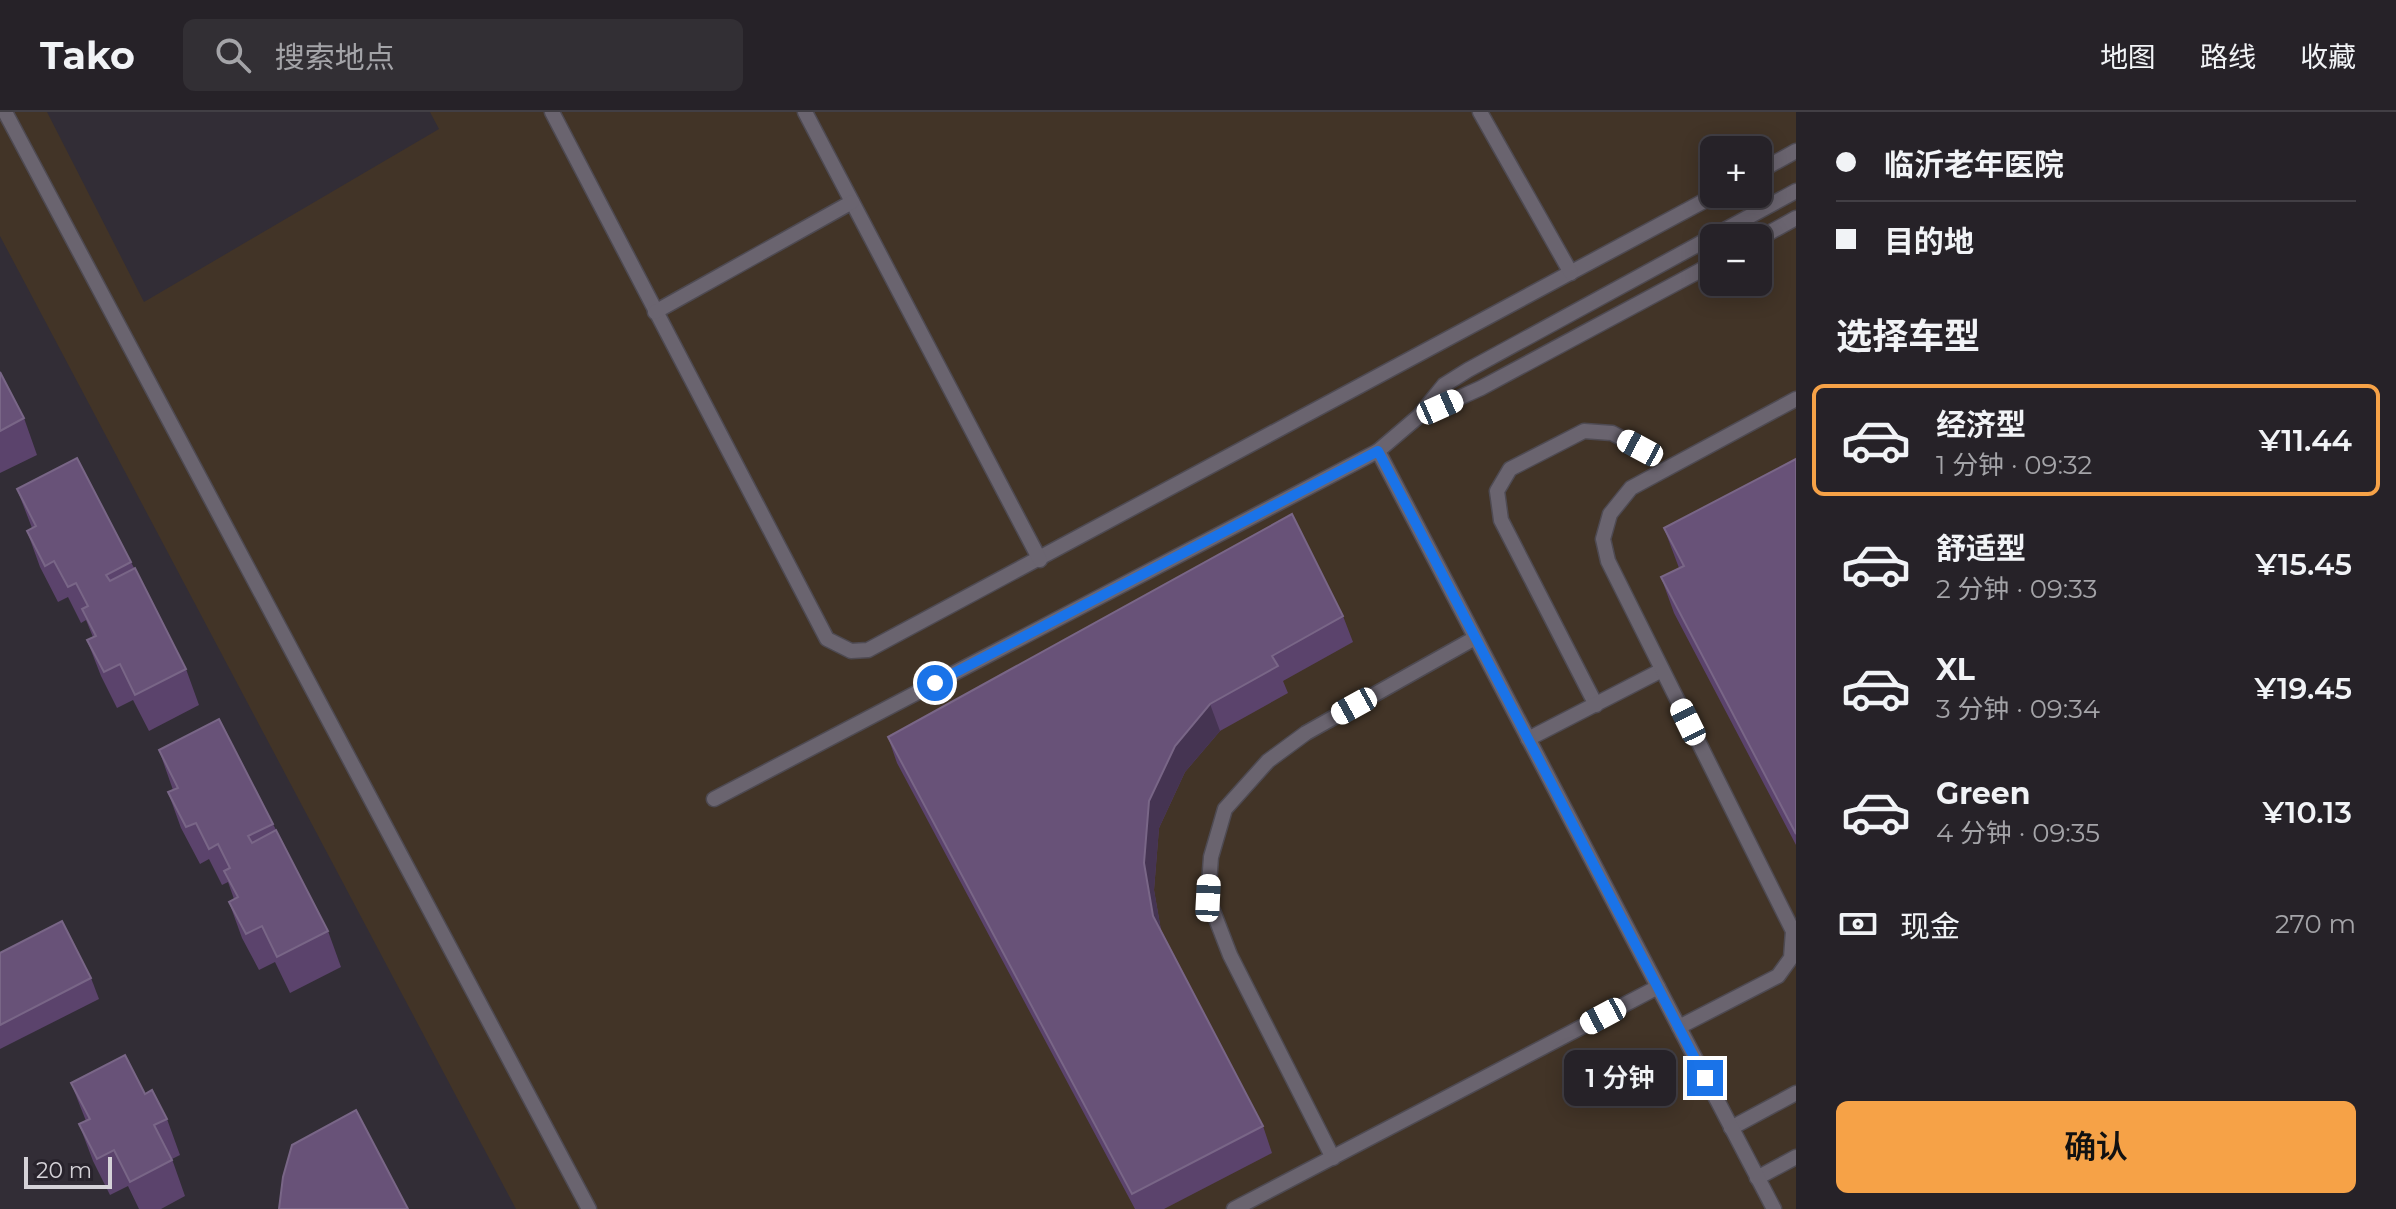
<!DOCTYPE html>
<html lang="zh">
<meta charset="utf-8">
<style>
:root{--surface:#262228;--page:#322f34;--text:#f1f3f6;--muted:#a4a4a8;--line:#423f45;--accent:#f6a247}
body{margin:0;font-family:Montserrat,"Noto Sans SC",sans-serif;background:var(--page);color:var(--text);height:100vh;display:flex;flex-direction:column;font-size:30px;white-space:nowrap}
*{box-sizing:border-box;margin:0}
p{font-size:26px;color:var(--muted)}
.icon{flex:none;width:44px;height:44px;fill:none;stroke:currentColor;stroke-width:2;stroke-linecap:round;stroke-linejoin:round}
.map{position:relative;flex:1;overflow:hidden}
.panel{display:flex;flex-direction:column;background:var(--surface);width:600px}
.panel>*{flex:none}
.banner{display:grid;align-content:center;height:176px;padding:0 40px;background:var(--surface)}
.buttons{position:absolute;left:1700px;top:24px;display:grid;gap:16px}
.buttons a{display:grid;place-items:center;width:72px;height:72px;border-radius:12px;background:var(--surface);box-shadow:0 4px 20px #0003,0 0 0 2px var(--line);font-size:40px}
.scale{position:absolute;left:24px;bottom:20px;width:88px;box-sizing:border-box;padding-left:8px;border:4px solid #d5d2d8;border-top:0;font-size:22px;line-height:28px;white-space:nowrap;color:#d5d2d8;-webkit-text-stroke:6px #28232c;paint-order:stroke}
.end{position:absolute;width:36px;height:36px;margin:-18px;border:10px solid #1a73e8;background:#fff;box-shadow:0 0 0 4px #fff}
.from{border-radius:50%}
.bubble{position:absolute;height:56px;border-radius:12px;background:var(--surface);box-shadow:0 4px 20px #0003,0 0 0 2px var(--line);font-size:26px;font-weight:600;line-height:56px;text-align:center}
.car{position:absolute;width:24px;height:48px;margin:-24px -12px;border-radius:10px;box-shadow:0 0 6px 2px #0007;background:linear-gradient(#fff 24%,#345 0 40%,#fff 0 76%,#345 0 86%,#fff 0)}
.banner b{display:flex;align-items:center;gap:28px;height:76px;font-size:30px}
.banner b+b{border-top:2px solid var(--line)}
.banner i{width:20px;height:20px;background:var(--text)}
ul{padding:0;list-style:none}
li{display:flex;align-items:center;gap:24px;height:112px;margin:0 16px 12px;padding:0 24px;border:4px solid transparent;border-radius:12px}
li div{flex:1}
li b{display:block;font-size:30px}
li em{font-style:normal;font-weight:600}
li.current{border-color:var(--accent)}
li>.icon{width:72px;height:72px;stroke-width:1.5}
h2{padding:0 40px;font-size:36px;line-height:96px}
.pay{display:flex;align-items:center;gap:20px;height:88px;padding:0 40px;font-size:30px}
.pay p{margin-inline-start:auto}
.primary-button{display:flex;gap:16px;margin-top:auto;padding:16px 40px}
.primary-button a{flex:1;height:92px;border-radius:12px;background:var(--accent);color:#111;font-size:32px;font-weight:600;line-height:92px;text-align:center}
header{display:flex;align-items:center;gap:48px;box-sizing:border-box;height:112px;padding:0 40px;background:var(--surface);border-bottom:2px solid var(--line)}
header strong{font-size:38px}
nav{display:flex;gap:44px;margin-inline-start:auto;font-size:28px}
.search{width:560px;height:72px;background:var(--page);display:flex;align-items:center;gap:20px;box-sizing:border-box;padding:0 28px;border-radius:12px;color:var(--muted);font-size:30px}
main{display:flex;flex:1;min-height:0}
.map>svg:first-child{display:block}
.medical{fill:#423427;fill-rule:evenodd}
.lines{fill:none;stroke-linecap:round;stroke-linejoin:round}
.lane-casing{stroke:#4e4a52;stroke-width:17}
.lane{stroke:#6a646f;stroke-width:14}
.wall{fill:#5b436c}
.shaded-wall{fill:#453452}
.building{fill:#685278;stroke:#796687;stroke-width:2}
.route{stroke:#1a73e8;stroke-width:10}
</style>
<header>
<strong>Tako</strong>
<div class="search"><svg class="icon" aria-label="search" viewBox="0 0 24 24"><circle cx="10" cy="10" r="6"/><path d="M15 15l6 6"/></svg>搜索地点</div>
<nav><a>地图</a><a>路线</a><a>收藏</a></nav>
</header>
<main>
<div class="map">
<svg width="1796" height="1097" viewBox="0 0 1796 1097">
<rect width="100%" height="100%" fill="#322d36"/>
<path class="medical" d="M0 0H47L144 190 439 17 430 0H1796V1097H516L0 124ZM1714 38H1758V82H1714ZM1714 126H1758V170H1714Z"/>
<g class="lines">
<defs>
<g id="lane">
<path d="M5 0 589 1097"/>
<path d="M552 0 827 527 851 539 868 538 1717 82"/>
<path d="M805 0 1040 448"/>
<path d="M1480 0 1571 161"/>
<path d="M1758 60 1796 39"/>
<path d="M1758 127 1796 106"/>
<path d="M655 200 852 90"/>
<path d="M1423 302 1481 276 1714 151"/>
<path d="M1596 593 1501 408 1497 379 1510 357 1584 319 1612 321 1640 336"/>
<path d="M1528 627 1662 558"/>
<path d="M714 687 1378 339"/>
<path d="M1679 915 1778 864 1791 846 1793 819 1608 449 1603 427 1610 402 1631 376 1796 287"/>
<path d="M1731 1016 1796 981"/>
<path d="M1333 1046 1230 843 1208 786 1211 745 1225 697 1268 649 1306 621 1475 526"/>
<path d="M1757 1066 1796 1045"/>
<path d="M1234 1097 1658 875"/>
<path d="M1774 1097 1378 339 1419 304 1444 273 1468 258 1796 79"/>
</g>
</defs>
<use href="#lane" class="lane-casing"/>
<use href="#lane" class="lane"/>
</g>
<g class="wall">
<path d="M0 260 24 306 37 343 0 361Z"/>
<path d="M1796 347V733L1674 501 1661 465 1679 456 1664 416Z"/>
<path d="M17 377 131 450 186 557 199 593 149 619 133 588 117 596 101 564 87 528 93 525 86 508 81 511 68 485 58 490 40 455 27 419 32 416Z"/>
<path d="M1343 504 1353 530 1283 569 1288 581 1220 619 1185 660 1159 716 1154 778 1161 818 1263 1014 1272 1041 1164 1097H1135L897 651 888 625Z"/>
<path d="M159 638 273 712 328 819 341 855 290 881 275 850 259 858 242 826 229 790 234 787 228 770 222 773 209 747 200 752 181 716 168 680 173 678Z"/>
<path d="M0 841 91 866 99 887 0 937Z"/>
<path d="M71 971 145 982 167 1007 180 1043 172 1047 185 1084 161 1097H139L128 1074 110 1083 93 1049 79 1012 86 1009Z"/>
</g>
<path class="shaded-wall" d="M1210 592 1220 619 1185 660 1159 716 1154 778 1163 830 1153 804 1144 751 1149 689 1175 634Z"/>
<g class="building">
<path d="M0 260 24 306 0 319Z"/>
<path d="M77 346 131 450 106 463 110 469 135 456 186 557 135 583 120 552 104 560 87 528 96 524 82 497 88 494 76 471 68 475 54 449 45 454 27 419 36 414 17 377Z"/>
<path d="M1796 347V722L1661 465 1684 454 1664 416Z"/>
<path d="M1292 402 1343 504 1272 544 1278 554 1210 592 1175 634 1149 689 1144 751 1153 804 1263 1014 1132 1082 888 625Z"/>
<path d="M219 607 273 712 248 724 252 731 276 718 328 819 277 845 262 814 246 822 229 790 238 785 224 759 230 756 218 732 209 737 196 711 186 715 168 680 178 676 159 638Z"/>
<path d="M62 809 91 866 0 913V841Z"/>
<path d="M125 943 145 982 152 978 167 1007 154 1013 172 1048 130 1070 114 1038 97 1047 79 1012 90 1007 71 971Z"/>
<path d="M356 998 408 1097H279L283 1065 292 1033Z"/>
</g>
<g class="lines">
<path class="route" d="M935 571 1378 339 1705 966"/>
</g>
</svg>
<div class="buttons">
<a>+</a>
<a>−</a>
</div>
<div class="scale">20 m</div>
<i class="end from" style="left:935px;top:571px"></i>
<i class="end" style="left:1705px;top:966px"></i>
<div class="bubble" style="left:1564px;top:938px;width:112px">1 分钟</div>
<i class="car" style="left:1440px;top:295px;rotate:66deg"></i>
<i class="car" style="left:1640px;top:336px;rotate:298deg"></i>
<i class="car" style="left:1354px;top:594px;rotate:241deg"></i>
<i class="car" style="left:1688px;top:610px;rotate:334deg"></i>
<i class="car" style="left:1208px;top:786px;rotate:3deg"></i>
<i class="car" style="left:1603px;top:904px;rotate:242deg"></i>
</div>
<section class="panel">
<div class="banner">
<b><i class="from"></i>临沂老年医院</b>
<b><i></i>目的地</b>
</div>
<h2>选择车型</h2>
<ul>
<li class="current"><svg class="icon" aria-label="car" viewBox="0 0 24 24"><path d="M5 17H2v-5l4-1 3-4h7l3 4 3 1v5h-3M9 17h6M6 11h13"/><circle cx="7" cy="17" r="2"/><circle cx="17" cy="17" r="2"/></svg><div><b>经济型</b><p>1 分钟 · 09:32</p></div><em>¥11.44</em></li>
<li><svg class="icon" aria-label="car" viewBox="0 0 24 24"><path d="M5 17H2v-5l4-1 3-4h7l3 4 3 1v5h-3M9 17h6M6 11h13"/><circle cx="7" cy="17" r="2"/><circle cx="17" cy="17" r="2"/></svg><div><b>舒适型</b><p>2 分钟 · 09:33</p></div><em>¥15.45</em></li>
<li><svg class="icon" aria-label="car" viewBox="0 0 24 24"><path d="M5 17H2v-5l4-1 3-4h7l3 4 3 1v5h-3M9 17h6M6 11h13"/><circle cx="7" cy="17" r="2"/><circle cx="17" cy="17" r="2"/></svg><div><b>XL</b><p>3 分钟 · 09:34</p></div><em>¥19.45</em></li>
<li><svg class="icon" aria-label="car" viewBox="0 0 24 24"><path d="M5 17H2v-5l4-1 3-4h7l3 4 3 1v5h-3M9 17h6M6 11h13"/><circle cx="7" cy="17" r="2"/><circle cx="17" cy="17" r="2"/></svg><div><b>Green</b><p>4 分钟 · 09:35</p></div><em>¥10.13</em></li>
</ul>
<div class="pay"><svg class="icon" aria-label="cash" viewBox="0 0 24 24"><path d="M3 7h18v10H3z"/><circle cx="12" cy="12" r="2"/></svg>现金<p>270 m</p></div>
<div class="primary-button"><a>确认</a></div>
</section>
</main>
